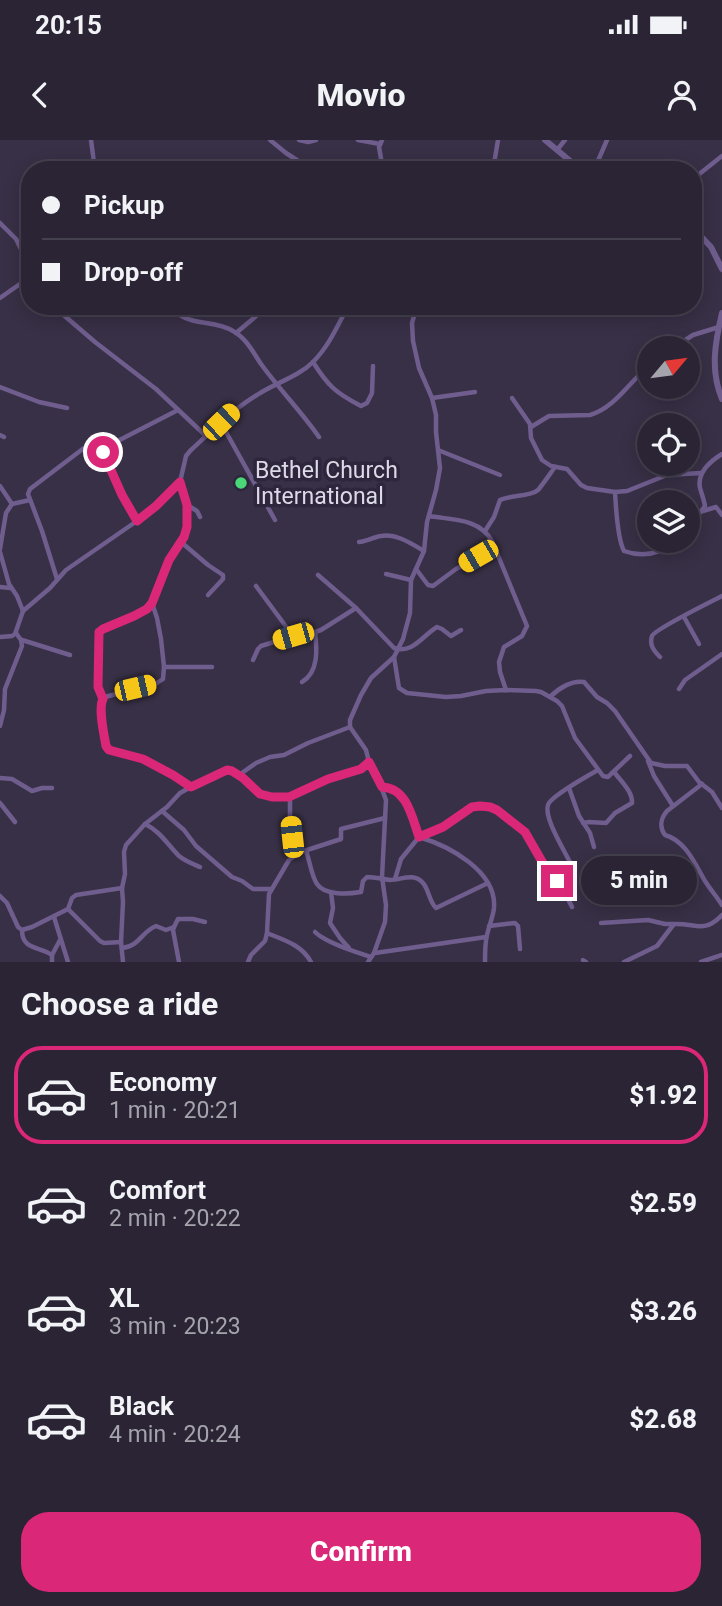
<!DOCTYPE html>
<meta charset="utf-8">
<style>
:root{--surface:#2a2434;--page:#322c3c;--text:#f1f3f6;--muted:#a5a4ac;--line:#46414f;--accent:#db2777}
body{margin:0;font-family:Roboto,sans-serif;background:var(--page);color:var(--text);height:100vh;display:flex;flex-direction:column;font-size:26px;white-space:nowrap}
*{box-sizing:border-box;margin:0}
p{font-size:23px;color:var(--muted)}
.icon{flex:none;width:38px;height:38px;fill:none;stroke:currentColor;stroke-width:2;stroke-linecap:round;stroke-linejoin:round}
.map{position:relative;height:822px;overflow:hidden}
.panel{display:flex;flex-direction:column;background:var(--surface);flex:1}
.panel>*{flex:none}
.hud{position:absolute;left:21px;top:21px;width:681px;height:154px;border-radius:28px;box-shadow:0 4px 18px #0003,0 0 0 2px var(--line);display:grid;align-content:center;height:154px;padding:0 21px;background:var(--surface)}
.needle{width:46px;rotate:61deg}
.controls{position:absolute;left:637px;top:196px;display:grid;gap:14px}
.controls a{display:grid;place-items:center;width:63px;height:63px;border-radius:50%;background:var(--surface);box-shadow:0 4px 18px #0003,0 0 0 2px var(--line);font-size:35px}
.end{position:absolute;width:32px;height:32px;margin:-16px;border:9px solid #db2777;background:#fff;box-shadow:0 0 0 4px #fff}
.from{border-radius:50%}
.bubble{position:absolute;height:49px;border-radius:24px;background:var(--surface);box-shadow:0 4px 18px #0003,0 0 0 2px var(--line);font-size:23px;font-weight:800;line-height:49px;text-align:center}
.car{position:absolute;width:21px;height:42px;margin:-21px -10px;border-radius:9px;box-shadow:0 0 5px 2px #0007;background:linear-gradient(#f5c518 24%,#345 0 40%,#f5c518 0 76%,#345 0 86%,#f5c518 0)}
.hud b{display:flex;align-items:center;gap:24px;height:66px;font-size:26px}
.hud b+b{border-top:2px solid var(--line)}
.hud i{width:18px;height:18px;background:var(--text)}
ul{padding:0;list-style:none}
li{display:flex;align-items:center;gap:21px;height:98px;margin:0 14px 10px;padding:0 7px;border:4px solid transparent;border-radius:28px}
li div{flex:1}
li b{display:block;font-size:26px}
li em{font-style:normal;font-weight:800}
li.on{border-color:var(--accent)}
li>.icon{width:63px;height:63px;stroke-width:1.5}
h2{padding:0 21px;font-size:32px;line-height:84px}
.primary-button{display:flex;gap:14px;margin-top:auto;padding:14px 21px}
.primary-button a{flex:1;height:80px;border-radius:28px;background:var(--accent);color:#fff;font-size:28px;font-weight:800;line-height:80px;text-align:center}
.status{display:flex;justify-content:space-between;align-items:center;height:49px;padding:0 35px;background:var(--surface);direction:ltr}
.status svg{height:19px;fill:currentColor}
header{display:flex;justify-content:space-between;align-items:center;height:91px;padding:0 21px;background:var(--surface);font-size:32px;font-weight:800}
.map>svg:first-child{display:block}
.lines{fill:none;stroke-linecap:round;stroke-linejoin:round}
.minor{stroke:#6f5d8e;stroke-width:4.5}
.tertiary{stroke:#6f5d8e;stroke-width:6}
.route{stroke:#db2777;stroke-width:9}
.poi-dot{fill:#49d778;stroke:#2e263c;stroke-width:2.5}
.labels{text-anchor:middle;stroke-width:7;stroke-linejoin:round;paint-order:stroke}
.poi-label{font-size:23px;fill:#ddd9e7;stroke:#2e263c;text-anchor:start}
</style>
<div class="status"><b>20:15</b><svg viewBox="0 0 49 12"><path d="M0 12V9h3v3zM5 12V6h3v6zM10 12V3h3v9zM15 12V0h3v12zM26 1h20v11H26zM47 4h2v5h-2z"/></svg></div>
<header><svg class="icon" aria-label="back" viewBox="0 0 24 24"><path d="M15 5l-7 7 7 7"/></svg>Movio<svg class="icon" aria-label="person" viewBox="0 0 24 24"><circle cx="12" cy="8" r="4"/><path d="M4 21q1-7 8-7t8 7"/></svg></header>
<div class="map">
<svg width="722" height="822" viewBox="0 0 722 822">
<rect width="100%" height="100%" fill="#383046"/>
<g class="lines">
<g class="minor">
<path d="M91 0 95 30"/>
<path d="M270 0 286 13 312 30"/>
<path d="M299 0 308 2 316 0"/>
<path d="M358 0 380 4"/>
<path d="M382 0 379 7 383 30"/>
<path d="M557 10 565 0"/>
<path d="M493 30 498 0"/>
<path d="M594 30 607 0"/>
<path d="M693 39 722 16"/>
<path d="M0 83 16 99 30 127"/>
<path d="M0 158 30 137"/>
<path d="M53 166 95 202 156 249 206 296"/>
<path d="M168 166C175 172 182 178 191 180 205 184 220 183 233 191 246 198 253 212 261 224 279 249 301 271 319 297"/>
<path d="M236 193 261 172 281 166"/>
<path d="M673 208 693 195 719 187"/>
<path d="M313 222C328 246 336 253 361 266L367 263 372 253 373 226"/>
<path d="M0 247 39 262 67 268"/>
<path d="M432 258 475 252"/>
<path d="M512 258 530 284 531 298 542 320 551 326 567 329 581 345 587 348 615 352 627 351 667 335 701 333"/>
<path d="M221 283 275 380"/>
<path d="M531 287 549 276 590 275C615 268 630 241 649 226"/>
<path d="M0 295 4 297"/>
<path d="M102 308 122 355 137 381"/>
<path d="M438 310 500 335"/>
<path d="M181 343 187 365V387L184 397 169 420 152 463 157 478 161 499 164 527 163 539 157 543 105 557 100 563 106 606 109 610 143 619 173 634 191 647"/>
<path d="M0 346 12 364 30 360"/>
<path d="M615 352C616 367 617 398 624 411 643 418 662 413 678 401"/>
<path d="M187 365 197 371 200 377"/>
<path d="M703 371 716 367 722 375"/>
<path d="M429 376C452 380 479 378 492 401L527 486 522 496 504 507 499 522 500 532 506 550"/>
<path d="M688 389 705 366C704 360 702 355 700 348 697 333 709 322 722 314"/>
<path d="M485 391 494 377 500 360C510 355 530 357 538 350 541 347 552 331 555 327"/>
<path d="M181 402 208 425 223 435V439L208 455"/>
<path d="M359 402C367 401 374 397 381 396 396 393 412 404 424 411"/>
<path d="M0 409 6 373 12 364"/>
<path d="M0 412 9 444 17 456 23 471"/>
<path d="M416 429 428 445 433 446 456 429 495 408"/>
<path d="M386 434 411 440"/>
<path d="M318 435 356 468"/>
<path d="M57 439 42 391 28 354 30 349 84 308 106 307 178 270"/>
<path d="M256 446 293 496"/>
<path d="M0 447 10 448"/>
<path d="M684 477 699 504"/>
<path d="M0 497 12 496 15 494 23 471 50 448 66 430 147 374 173 349 180 342 186 316 190 311C212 291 232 270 257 255 275 243 298 237 313 222 329 206 338 185 348 166"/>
<path d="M22 500 70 515"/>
<path d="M394 517 399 548 407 553 446 557 461 556 486 551 506 550 536 551 541 552 557 561 562 566 575 598 603 636 608 637 611 634 630 616"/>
<path d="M660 517C654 511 649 505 652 496 655 489 711 462 722 456"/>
<path d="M253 520 258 509 261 506 293 496 306 495 321 490 356 468 394 508C413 514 422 496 437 487L442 489 451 496 461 490"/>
<path d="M164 527H212"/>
<path d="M302 542C319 532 317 509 315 492"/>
<path d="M679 549 685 540 722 514"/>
<path d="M550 557C559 548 572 540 584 542L597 557 607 563 615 571 651 623 665 626H687L699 642 712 652 722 668"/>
<path d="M103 558 98 547 99 492 103 489C119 482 139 477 152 463"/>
<path d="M0 586 4 570 5 549 22 506 21 500 16 493"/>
<path d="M648 621 654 636 673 666"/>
<path d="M239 635 256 623 270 617 284 615 308 603 350 587"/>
<path d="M0 638 12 639 32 651 42 648H52"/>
<path d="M702 644 667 671C661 678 659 687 665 695 686 701 695 724 705 741 710 749 717 757 722 765"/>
<path d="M381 647C407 648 411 677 419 697 449 706 497 731 494 768 493 777 489 786 487 795 485 803 485 813 485 822"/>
<path d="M569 648 579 676 590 693 594 707"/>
<path d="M290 657V679L295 715"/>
<path d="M0 663 15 682"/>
<path d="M162 671 184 690 196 706 232 737 242 741 253 749H270"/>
<path d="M583 683 589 682 606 683 615 673 632 663C633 652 621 641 614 632"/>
<path d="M145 684C160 691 168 705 179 716 185 721 193 724 200 727"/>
<path d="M306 711C310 721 311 735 317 744 325 756 349 754 361 752L363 741 367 737C376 737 381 739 390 740 401 740 414 732 423 743 429 750 429 761 436 768L488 743"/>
<path d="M574 731C569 717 543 679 548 665 550 657 589 635 598 630"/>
<path d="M395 739 401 719 419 697 443 687 472 667 480 666 490 667 497 670 525 692 544 725 563 749 572 767"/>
<path d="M331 752 333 768 330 783 340 798 349 808"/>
<path d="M0 756 7 763 18 787 22 790 32 787 68 769 72 758 76 755 122 748"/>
<path d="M68 769 100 801 104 803 121 802"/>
<path d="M54 777 68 822"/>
<path d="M601 783 648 780 665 784H673"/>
<path d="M489 786 515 783 518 786 520 809"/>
<path d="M174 787 173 790 179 822"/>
<path d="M22 790C22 810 39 806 52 815"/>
<path d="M315 792C326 803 356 812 371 817"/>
<path d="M267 793C284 800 302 805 311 822"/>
<path d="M122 808C140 806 141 792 156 786L166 790 174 787 178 779H193L205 782"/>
<path d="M375 813 486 797"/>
<path d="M583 820 586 822"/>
<path d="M52 822V815L60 800"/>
<path d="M123 822 121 802 123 762 122 748 125 734 124 712 126 705 145 684 167 667 180 653 209 637 227 630 232 631 243 638 260 654 272 657H290L329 639 344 633 361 629 369 622"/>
<path d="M248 822 251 815 265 801 267 793 269 754 289 720 301 712 341 699V689L385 678"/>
<path d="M368 822 374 813 385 782 386 765 382 737 386 660 381 647 369 622 366 610 350 587V580L361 555 371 538 394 517 403 499 410 473 411 440 424 411 427 382 436 350 440 328 436 292V275L432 258 419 228 413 201 412 183 417 166"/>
<path d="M624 822 657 806 674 784C696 783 704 794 722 775"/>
<path d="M701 822 722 815"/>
</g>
<g class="tertiary">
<path d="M545 0 581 30"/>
<path d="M693 88 711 107 722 129"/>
<path d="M722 173C715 203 710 230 722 259"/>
</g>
</g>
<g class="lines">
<path class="route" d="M103 312 122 355 137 381 156 366 180 342 187 365V387L184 397 169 420 152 463 147 469 134 476 103 489 99 492 98 547 103 559C98 569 104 594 106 606L109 610 143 619 173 635 191 647 227 630 232 631 243 638 260 654 272 657H289L328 639 361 629 369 622 382 647C407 648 412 677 419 697L443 687 472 667 480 666 490 667 497 670 525 692 544 725 557 741"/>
</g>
<circle class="poi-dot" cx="241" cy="343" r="7"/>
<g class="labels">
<g class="poi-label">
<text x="255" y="338">Bethel Church<tspan x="255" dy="26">International</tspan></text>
</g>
</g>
</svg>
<div class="controls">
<a><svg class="needle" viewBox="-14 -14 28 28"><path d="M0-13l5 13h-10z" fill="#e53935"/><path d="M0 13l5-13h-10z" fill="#a5a4ac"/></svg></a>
<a><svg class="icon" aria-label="locate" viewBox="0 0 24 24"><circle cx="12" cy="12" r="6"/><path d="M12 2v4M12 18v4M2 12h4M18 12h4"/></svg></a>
<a><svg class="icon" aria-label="layers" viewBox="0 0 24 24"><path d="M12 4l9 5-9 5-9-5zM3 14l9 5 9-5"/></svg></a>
</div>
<i class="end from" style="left:103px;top:312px"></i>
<i class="end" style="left:557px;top:741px"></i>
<div class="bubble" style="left:581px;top:716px;width:116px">5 min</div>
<i class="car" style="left:221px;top:282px;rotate:46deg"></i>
<i class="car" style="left:478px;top:416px;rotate:240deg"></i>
<i class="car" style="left:293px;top:496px;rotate:254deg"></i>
<i class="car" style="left:135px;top:548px;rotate:77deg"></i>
<i class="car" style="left:292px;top:697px;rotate:354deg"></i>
<div class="hud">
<b><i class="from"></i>Pickup</b>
<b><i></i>Drop-off</b>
</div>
</div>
<section class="panel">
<h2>Choose a ride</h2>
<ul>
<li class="on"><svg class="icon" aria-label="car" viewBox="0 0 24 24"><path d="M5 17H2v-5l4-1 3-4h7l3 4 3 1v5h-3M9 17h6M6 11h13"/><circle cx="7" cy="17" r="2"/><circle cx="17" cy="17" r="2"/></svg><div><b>Economy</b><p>1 min · 20:21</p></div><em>$1.92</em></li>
<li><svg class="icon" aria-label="car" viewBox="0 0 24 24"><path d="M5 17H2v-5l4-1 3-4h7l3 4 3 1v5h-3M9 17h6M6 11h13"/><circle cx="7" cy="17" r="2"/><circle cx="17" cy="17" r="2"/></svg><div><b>Comfort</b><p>2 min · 20:22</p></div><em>$2.59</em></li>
<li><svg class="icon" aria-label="car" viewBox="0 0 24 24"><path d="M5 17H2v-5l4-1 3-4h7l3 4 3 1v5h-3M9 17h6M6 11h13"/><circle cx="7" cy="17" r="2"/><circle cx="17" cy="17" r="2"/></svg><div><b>XL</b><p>3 min · 20:23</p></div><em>$3.26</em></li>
<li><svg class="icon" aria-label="car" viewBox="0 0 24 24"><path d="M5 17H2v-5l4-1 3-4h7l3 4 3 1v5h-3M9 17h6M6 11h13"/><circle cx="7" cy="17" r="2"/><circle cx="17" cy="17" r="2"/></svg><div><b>Black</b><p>4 min · 20:24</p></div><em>$2.68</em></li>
</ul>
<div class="primary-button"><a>Confirm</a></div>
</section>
